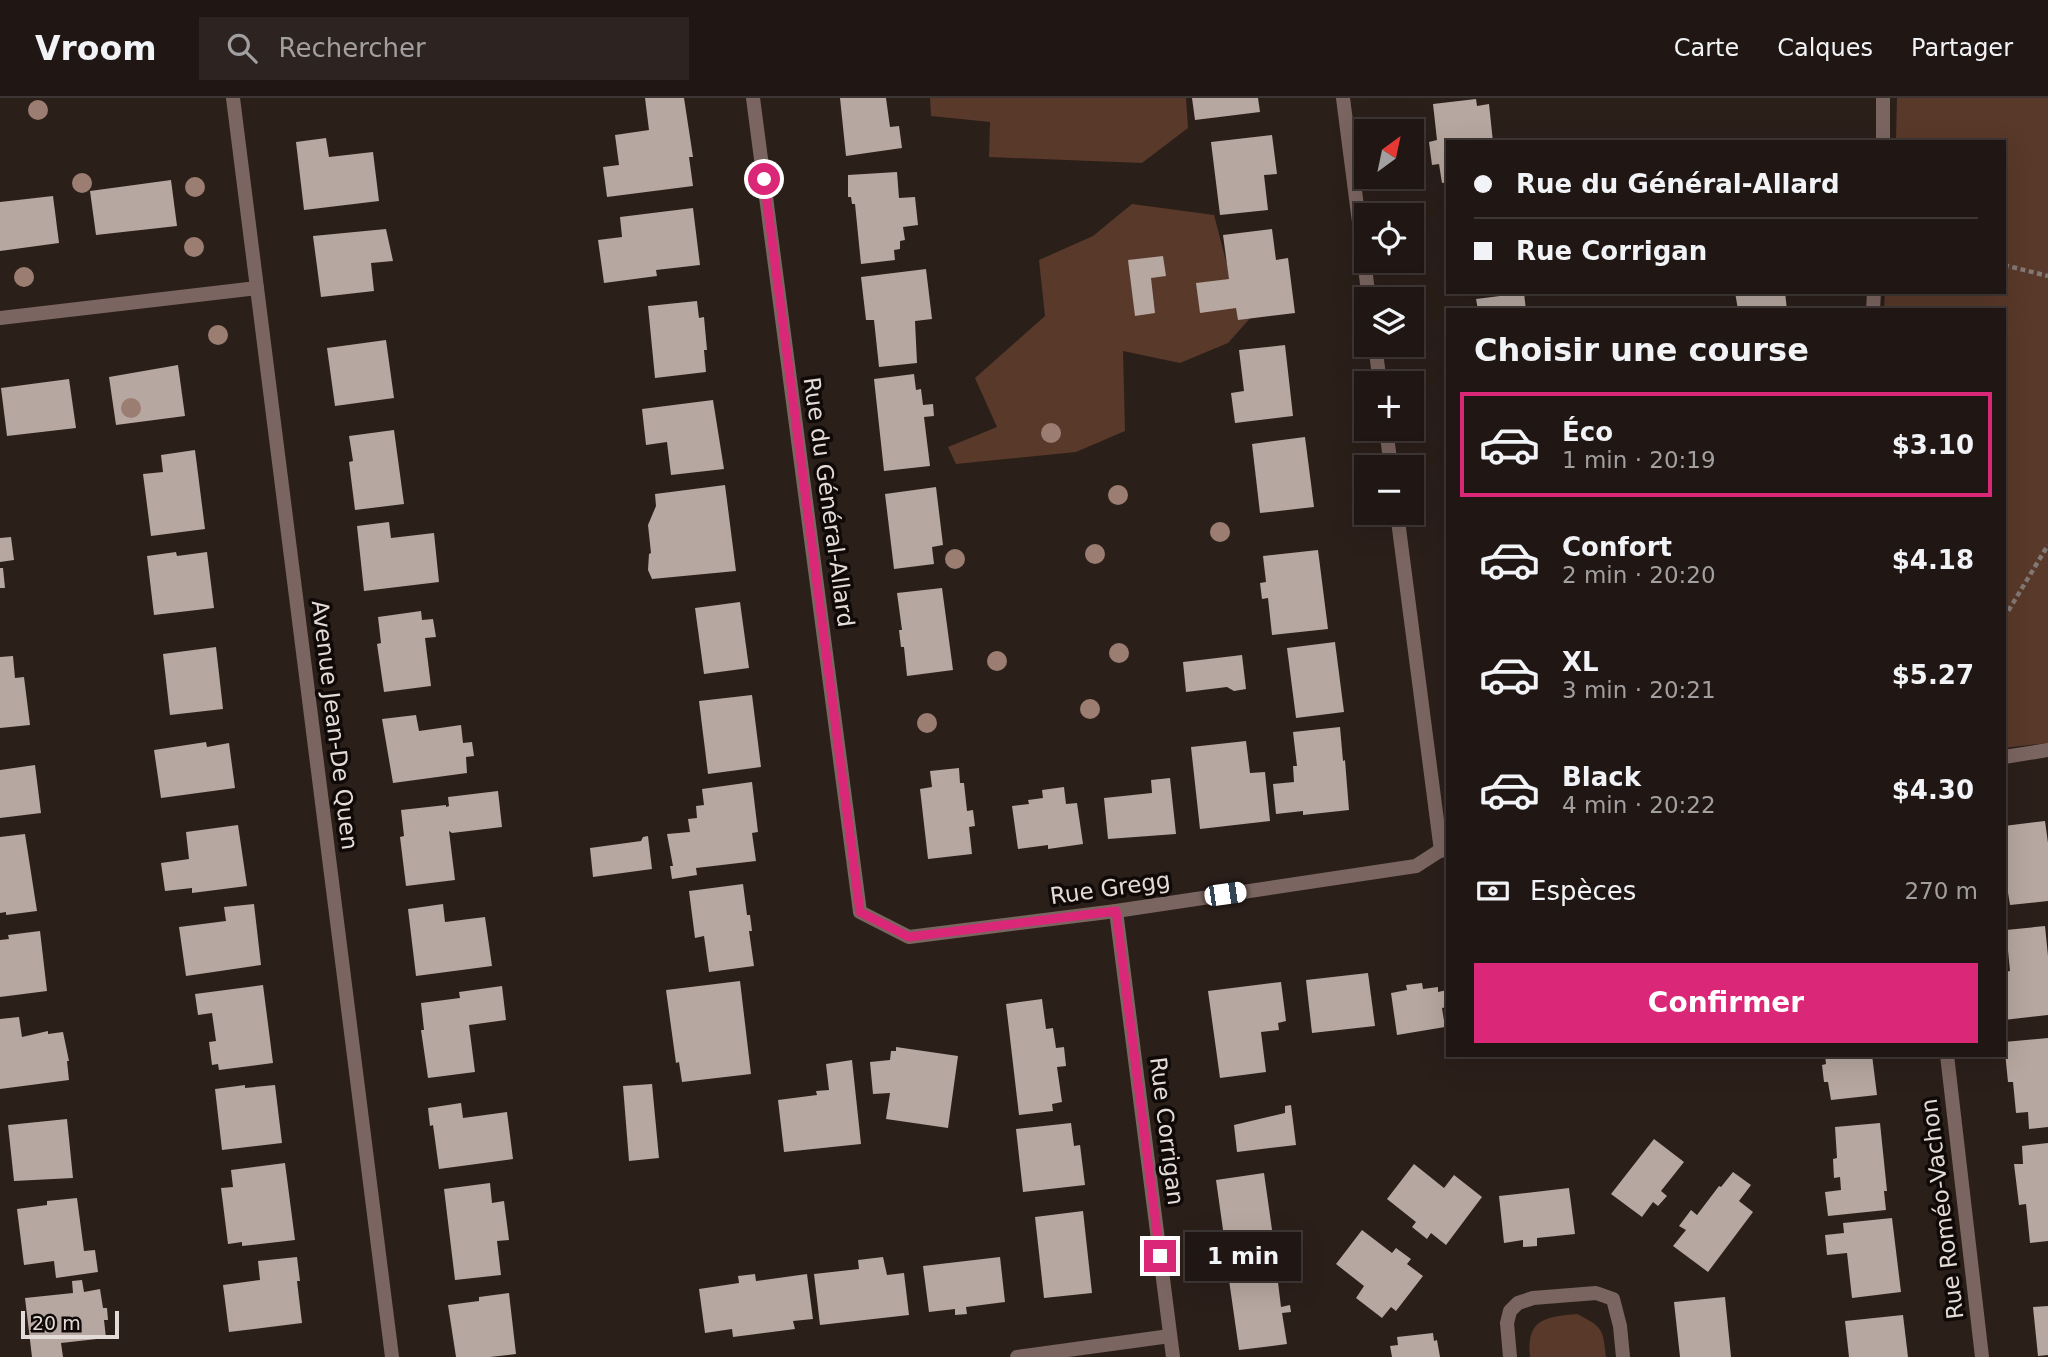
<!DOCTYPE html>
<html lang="fr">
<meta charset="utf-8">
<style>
:root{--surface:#201714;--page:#2d2422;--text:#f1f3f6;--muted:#a29fa0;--line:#3d3634;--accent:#db2777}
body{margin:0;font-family:"DejaVu Sans",sans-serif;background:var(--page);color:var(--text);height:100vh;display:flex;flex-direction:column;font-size:26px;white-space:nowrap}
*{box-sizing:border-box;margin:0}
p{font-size:23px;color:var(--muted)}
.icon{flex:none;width:38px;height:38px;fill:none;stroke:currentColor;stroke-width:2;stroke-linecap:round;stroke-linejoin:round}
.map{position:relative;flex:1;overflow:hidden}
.side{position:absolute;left:1446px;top:210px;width:560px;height:749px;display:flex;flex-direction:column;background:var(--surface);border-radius:0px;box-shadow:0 7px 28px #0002,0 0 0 2px var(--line)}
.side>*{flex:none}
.top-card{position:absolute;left:1446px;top:42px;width:560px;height:154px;border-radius:0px;box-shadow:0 7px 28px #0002,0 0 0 2px var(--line);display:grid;align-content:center;height:154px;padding:0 28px;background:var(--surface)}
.needle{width:46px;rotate:33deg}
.buttons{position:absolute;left:1354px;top:21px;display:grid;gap:14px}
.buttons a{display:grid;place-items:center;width:70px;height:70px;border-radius:0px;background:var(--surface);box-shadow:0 7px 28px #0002,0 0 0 2px var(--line);font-size:35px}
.scale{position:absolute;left:21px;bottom:18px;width:98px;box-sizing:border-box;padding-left:7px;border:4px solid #e3dbd7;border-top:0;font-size:19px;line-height:24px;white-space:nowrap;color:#e3dbd7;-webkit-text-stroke:5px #0f0a08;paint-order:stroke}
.end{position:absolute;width:32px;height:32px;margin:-16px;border:9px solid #db2777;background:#fff;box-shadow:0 0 0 4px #fff}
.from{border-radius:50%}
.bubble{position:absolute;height:49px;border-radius:0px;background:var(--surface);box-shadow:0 7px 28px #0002,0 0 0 2px var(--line);font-size:23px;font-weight:700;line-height:49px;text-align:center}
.car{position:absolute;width:21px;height:42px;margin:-21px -10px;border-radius:9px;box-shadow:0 0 5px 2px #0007;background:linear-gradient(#fff 24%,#345 0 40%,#fff 0 76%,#345 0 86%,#fff 0)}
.top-card b{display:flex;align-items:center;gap:24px;height:66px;font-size:26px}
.top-card b+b{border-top:2px solid var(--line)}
.top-card i{width:18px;height:18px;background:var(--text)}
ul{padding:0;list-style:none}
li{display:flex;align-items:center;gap:21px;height:105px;margin:0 14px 10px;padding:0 14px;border:4px solid transparent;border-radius:0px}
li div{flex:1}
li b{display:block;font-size:26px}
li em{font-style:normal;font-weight:700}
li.on{border-color:var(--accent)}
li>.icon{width:63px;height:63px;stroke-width:1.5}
h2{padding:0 28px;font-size:32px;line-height:84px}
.pay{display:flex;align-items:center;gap:18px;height:77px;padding:0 28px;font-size:26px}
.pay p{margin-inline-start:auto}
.action{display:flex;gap:14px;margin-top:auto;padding:14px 28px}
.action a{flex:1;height:80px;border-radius:0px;background:var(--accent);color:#fff;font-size:28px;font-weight:700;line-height:80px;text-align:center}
header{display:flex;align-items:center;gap:42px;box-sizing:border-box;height:98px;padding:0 35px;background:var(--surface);border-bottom:2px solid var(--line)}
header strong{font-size:33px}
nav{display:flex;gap:38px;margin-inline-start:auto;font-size:24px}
.search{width:490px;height:63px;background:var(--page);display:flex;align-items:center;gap:18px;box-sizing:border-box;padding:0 24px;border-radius:0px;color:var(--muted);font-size:26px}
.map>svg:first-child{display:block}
.green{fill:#593929}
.building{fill:#b6a7a0}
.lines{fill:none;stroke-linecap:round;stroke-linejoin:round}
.path{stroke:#827874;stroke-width:4.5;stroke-dasharray:5 3.5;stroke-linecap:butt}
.minor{stroke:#7b6560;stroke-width:14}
.tree{fill:#9b7e71}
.route{stroke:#db2777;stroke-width:9}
.labels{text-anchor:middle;stroke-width:7;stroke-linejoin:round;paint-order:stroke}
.street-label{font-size:23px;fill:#e3dbd7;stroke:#0f0a08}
</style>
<header>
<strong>Vroom</strong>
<div class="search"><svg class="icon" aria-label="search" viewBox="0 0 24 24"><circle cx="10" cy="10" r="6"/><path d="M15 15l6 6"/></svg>Rechercher</div>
<nav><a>Carte</a><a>Calques</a><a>Partager</a></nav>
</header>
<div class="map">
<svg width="2048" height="1259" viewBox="0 0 2048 1259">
<rect width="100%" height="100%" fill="#2b1f1a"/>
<g class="green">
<path d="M930 0H1186L1188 30 1142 65 989 59 990 24 931 18Z"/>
<path d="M1897 0H2048V645L2004 650V212H1884L1885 194H2004V44H1896Z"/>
<path d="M1132 106 1214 117 1226 163 1252 218 1228 245 1180 265 1123 253 1125 333 1076 354 956 366 948 349 997 329 975 280 1045 218 1039 162 1093 138Z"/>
<path d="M1577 1216C1603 1229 1603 1231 1606 1259H1530C1526 1220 1546 1219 1577 1216Z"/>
</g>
<g class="building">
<path d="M645 0H684L693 59H689L693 88 607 99 603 69 619 67 615 37 649 32Z"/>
<path d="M840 0H886L890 29 899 28 902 50 846 58Z"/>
<path d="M1192 0H1258L1260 14 1195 22Z"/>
<path d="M1476 1 1477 8 1489 6 1493 44H1447V84L1442 85 1439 66 1432 67 1429 44 1437 42 1433 6Z"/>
<path d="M1272 37 1277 76 1264 77 1268 112 1220 117 1211 44Z"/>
<path d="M326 40 329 59 373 54 379 103 304 112 296 44Z"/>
<path d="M897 74 899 100 915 99 918 127 903 129 905 142 900 143V151L894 152 895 162 861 166 855 106H852L851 99H848V77Z"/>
<path d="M171 82 177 128 96 137 90 93Z"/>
<path d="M53 98 59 145 0 153V104Z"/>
<path d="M693 110 700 167 656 172 657 178 604 185 598 142 622 139 620 119Z"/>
<path d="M386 131 393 163 371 165 374 193 321 199 313 138Z"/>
<path d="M1272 131 1276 162 1288 160 1295 215 1238 222 1236 210 1200 215 1196 185 1229 181 1223 137Z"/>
<path d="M1163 158 1166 178 1151 180 1155 215 1135 218 1128 162Z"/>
<path d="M926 171 932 221 915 223 917 265 879 269 874 222H866L861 179Z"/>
<path d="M1735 194H1785L1787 212H1738Z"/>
<path d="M1524 195 1526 212H1478L1476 201Z"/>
<path d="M697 203 699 220 704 219 707 252H704L706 274 655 280 648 208Z"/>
<path d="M386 242 394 300 335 308 327 250Z"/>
<path d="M1285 247 1293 318 1235 325 1231 295 1244 293 1239 252Z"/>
<path d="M178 267 185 318 116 327 109 279Z"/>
<path d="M914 276 916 292 921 291 923 307 933 306 934 318 924 319 930 368 884 373 874 281Z"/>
<path d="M69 281 76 330 7 338 1 290Z"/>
<path d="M713 302 724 371 671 377 667 344 646 347 642 311Z"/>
<path d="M394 332 404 406 355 412 349 364 353 363 349 338Z"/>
<path d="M1305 339 1314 409 1260 415 1252 346Z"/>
<path d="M195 352 205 431 151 438 143 376 163 374 161 357Z"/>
<path d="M725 387 736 473 652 481 648 472 649 456 651 455 648 427 656 408 655 396Z"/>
<path d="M936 389 943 447 932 449 934 466 894 471 885 396Z"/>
<path d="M389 424 391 440 434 435 439 484 364 493 357 428Z"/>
<path d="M11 439 14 462 0 464V440Z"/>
<path d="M1318 452 1328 531 1272 537 1268 500 1262 501 1260 485 1266 484 1263 458Z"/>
<path d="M176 454 177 458 207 454 214 510 154 517 147 458Z"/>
<path d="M0 470H3L5 490H0Z"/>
<path d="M942 490 953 572 907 578 904 549H901L899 532H902L897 495Z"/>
<path d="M740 504 749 570 704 576 695 510Z"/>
<path d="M421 513 422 522 433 521 436 539 425 540 431 588 384 594 377 546 381 545 378 519Z"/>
<path d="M1335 544 1344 614 1296 620 1287 550Z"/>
<path d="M216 549 223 611 170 617 163 556Z"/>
<path d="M1242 557 1246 591 1234 593 1227 589 1186 594 1183 564Z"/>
<path d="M13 558 15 580 24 579 30 627 0 630V559Z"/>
<path d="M752 597 761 669 708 676 699 603Z"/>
<path d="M416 617 419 633 461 627 463 645 472 644 474 658 466 659 467 675 393 685 382 621Z"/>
<path d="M1340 629 1343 663 1345 662 1349 712 1303 717V713L1276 716 1273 686 1294 684 1293 668H1297L1293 634Z"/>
<path d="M1246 643 1250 675 1265 674 1270 723 1200 731 1191 649Z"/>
<path d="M206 644 207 649 229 645 235 690 161 700 154 652Z"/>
<path d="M35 667 41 715 0 720V672Z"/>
<path d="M959 670 960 685H964L967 713 973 712 975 728 969 729 972 756 928 761 920 691 932 689 930 673Z"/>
<path d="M1170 680 1176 736 1108 741 1104 700 1152 695 1151 682Z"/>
<path d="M752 684 758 734 752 735 756 763 696 770 697 777 672 781 670 768H673L667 736 690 734 688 721 697 720 696 708 704 707 702 691Z"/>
<path d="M1064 689 1066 706 1077 705 1083 746 1048 751V747L1018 751 1012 708 1029 706 1028 702 1043 700 1042 692Z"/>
<path d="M498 693 502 729 452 735 449 733 455 782 406 788 400 739 404 738 401 712 446 707V709L449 708 448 699Z"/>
<path d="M2045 723 2048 745V803L2010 807 2004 770V728Z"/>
<path d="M238 727 247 788 192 795V790L165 793 161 765 189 761 186 734Z"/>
<path d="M25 736 37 813 6 817V814L0 815V739Z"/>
<path d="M648 738 652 771 593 779 590 750 641 743 643 739Z"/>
<path d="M743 786 747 817H750L752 833H749L754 868 709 874 704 838 695 840 689 793Z"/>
<path d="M254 806 261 867 186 878 179 829 226 823 224 809Z"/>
<path d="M443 806 445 824 485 819 492 868 416 878 408 811Z"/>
<path d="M2045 828 2048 858V917L2004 922V874L2010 873 2006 832Z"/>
<path d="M40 833 47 893 0 899V842L9 841 8 837Z"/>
<path d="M1368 875 1375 928 1312 935 1306 882Z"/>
<path d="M740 883 751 976 682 984 679 964 676 965 666 892Z"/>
<path d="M1281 884 1286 923 1278 925 1279 932 1261 934 1266 974 1220 980 1208 893Z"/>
<path d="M1422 885 1423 891 1438 889V894L1447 892V909L1442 910 1445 929 1397 937 1391 895 1407 892 1406 887Z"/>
<path d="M263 887 273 965 219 972 218 966 212 967 209 944 216 943 212 915 198 917 195 896Z"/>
<path d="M502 888 506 922 469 927 475 974 428 980 421 932H424L421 905 460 900 459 894Z"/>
<path d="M1042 901 1046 931 1053 930 1056 950 1064 949 1066 968 1057 969 1062 1004 1052 1006 1053 1013 1019 1017 1006 906Z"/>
<path d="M19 919 22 939 48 933V936L63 934 69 963H67L69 982 0 991V921Z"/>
<path d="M2048 940V1029L2029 1031 2028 1014 2016 1015 2013 984H2008L2004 944Z"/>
<path d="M896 949 958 958 948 1030 886 1021 890 995 873 996 870 964 890 962 891 953H896Z"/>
<path d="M1825 957H1872L1877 997 1831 1002 1828 984H1824L1822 967 1826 966Z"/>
<path d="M852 962 861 1046 784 1054 778 1002 817 997 816 993 829 992 826 966Z"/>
<path d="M652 986 659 1060 629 1063 623 988Z"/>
<path d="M245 987V990L275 987 282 1045 222 1052 215 991Z"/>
<path d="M461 1005 463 1020 507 1014 513 1061 439 1071 433 1027 430 1028 428 1010Z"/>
<path d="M1291 1007 1296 1047 1237 1054 1234 1027 1285 1015V1008Z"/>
<path d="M67 1021 73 1080 14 1083 8 1027Z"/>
<path d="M1071 1025 1074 1048 1080 1047 1085 1087 1023 1094 1016 1031Z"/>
<path d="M1880 1025 1887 1093H1884L1886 1112 1828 1118 1825 1094 1841 1092 1840 1079 1834 1080 1833 1061 1837 1060 1835 1029Z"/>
<path d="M1654 1041 1684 1064 1661 1093 1667 1098 1658 1108 1653 1104 1642 1119 1611 1096Z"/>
<path d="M2048 1045V1143L2030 1145 2026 1106 2019 1107 2014 1066H2023L2022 1048Z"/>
<path d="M285 1065 295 1142 242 1148V1144L228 1146 221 1090 233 1089 231 1072Z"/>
<path d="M1414 1066 1444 1090 1454 1077 1482 1099 1446 1147 1431 1135 1427 1141 1412 1129 1416 1124 1387 1101Z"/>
<path d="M1733 1074 1751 1087 1739 1103 1753 1114 1708 1174 1673 1148 1686 1132 1679 1128 1691 1112 1697 1117 1719 1088 1721 1089Z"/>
<path d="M1264 1075 1274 1146H1269L1272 1165 1235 1170 1232 1152 1226 1153 1216 1082Z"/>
<path d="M490 1085 492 1105 504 1103 509 1142 497 1143 501 1177 455 1182 444 1091Z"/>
<path d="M1569 1090 1575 1136 1537 1140V1148L1523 1149V1142L1504 1145 1499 1098Z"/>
<path d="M77 1100 84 1153 95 1152 98 1174 56 1180 54 1163 24 1167 17 1111 47 1107V1103Z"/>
<path d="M1083 1113 1092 1195 1044 1200 1035 1119Z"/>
<path d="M1892 1120 1901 1194 1852 1200 1847 1155 1827 1157 1825 1137 1844 1135 1843 1125Z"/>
<path d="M1362 1132 1392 1155 1396 1150 1411 1161 1407 1166 1423 1178 1396 1213 1391 1209 1382 1220 1356 1200 1364 1188 1336 1166Z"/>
<path d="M297 1159 300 1183H297L302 1225 229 1234 223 1187 260 1182 258 1163Z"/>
<path d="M883 1159 887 1177 904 1175 909 1217 820 1227 814 1176 859 1171 858 1162Z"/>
<path d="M1000 1159 1005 1204 966 1209 967 1216 955 1217V1211L929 1214 923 1168Z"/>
<path d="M755 1176 756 1183 807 1176 813 1221 793 1223 795 1231 733 1239 732 1231 705 1235 699 1191 739 1185 738 1178Z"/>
<path d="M1277 1176 1281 1209 1290 1207 1291 1214 1282 1215 1287 1246 1239 1252 1229 1182Z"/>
<path d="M82 1182 84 1194 100 1191 103 1210H107L108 1222H104L106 1240 61 1245 63 1259H32L25 1200 73 1195 72 1183Z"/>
<path d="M509 1195 516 1256 490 1259H456L448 1207 479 1203V1199Z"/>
<path d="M1725 1199 1731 1259H1680L1674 1204Z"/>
<path d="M2048 1208V1257L2038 1258 2033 1209Z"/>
<path d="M1903 1217 1908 1259H1849L1845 1223Z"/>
<path d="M1433 1235 1434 1243 1437 1242 1440 1259H1392L1390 1248 1398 1247 1397 1239Z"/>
</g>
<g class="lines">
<g class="path">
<path d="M2004 167 2048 178"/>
<path d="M2004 520 2048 447"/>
</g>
<g class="minor">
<path d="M233 0 392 1259"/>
<path d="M753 0 860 814 909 839 1116 813 1416 768 1447 748"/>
<path d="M1343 0 1369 201"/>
<path d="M1883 44V0"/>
<path d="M1873 212 1874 194"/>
<path d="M0 220 257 190"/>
<path d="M1375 247 1380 285"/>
<path d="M1386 331 1391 369"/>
<path d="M1397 415 1441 753"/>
<path d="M2004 659 2048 652"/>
<path d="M1116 813 1173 1259"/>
<path d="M1947 957 1982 1259"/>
<path d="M1017 1259 1170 1238"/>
<path d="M1510 1259 1507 1225 1510 1213 1518 1205 1533 1200 1596 1195 1613 1201 1620 1228 1623 1259"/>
</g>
</g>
<g class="tree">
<circle cx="38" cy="12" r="10"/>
<circle cx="82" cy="85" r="10"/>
<circle cx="195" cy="89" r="10"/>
<circle cx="194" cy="149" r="10"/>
<circle cx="24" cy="179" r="10"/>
<circle cx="218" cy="237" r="10"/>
<circle cx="131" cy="310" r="10"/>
<circle cx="1051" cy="335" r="10"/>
<circle cx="1118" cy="397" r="10"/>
<circle cx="1220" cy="434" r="10"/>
<circle cx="1095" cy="456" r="10"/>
<circle cx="955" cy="461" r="10"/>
<circle cx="1119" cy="555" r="10"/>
<circle cx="997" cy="563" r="10"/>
<circle cx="1090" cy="611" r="10"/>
<circle cx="927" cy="625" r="10"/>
</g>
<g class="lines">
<path class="route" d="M764 81 860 814 909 839 1116 813 1160 1158"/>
</g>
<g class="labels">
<g class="street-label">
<text transform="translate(829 404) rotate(82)" y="8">Rue du Général-Allard</text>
<text transform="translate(335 627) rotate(83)" y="8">Avenue Jean-De Quen</text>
<text transform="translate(1110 790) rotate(-8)" y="8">Rue Gregg</text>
<text transform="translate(1167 1033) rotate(83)" y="8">Rue Corrigan</text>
<text transform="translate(1942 1111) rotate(-97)" y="8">Rue Roméo-Vachon</text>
</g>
</g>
</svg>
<div class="buttons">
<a><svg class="needle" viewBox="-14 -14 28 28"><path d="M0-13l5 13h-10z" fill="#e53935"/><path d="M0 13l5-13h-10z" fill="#a29fa0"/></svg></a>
<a><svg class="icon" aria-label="locate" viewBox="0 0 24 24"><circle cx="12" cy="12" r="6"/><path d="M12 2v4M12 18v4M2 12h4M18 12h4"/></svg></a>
<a><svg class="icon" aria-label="layers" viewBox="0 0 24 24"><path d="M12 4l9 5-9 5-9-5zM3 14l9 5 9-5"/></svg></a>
<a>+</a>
<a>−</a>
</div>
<div class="scale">20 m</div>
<i class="end from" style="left:764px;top:81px"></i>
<i class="end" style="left:1160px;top:1158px"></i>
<div class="bubble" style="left:1185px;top:1134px;width:116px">1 min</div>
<i class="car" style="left:1225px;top:796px;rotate:82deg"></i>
<div class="top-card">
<b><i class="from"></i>Rue du Général-Allard</b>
<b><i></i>Rue Corrigan</b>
</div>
<section class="side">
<h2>Choisir une course</h2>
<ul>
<li class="on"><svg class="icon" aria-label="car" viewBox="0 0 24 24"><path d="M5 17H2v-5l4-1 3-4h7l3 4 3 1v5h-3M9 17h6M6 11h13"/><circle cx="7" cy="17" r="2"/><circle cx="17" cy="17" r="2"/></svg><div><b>Éco</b><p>1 min · 20:19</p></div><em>$3.10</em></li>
<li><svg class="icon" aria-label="car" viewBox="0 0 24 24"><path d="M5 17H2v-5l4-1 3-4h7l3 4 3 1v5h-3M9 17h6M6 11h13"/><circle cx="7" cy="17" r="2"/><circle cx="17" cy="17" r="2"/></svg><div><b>Confort</b><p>2 min · 20:20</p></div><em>$4.18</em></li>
<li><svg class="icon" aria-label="car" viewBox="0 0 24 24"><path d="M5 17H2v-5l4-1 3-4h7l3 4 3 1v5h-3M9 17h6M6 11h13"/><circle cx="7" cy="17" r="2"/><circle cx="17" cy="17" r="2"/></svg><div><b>XL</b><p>3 min · 20:21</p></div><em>$5.27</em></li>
<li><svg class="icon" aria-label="car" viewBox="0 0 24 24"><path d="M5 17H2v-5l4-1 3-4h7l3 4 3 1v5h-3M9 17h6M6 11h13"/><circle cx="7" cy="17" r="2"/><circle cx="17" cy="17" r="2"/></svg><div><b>Black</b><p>4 min · 20:22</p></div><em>$4.30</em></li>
</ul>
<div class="pay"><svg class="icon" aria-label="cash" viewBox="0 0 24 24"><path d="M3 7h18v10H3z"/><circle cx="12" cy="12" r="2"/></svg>Espèces<p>270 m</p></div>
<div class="action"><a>Confirmer</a></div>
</section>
</div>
